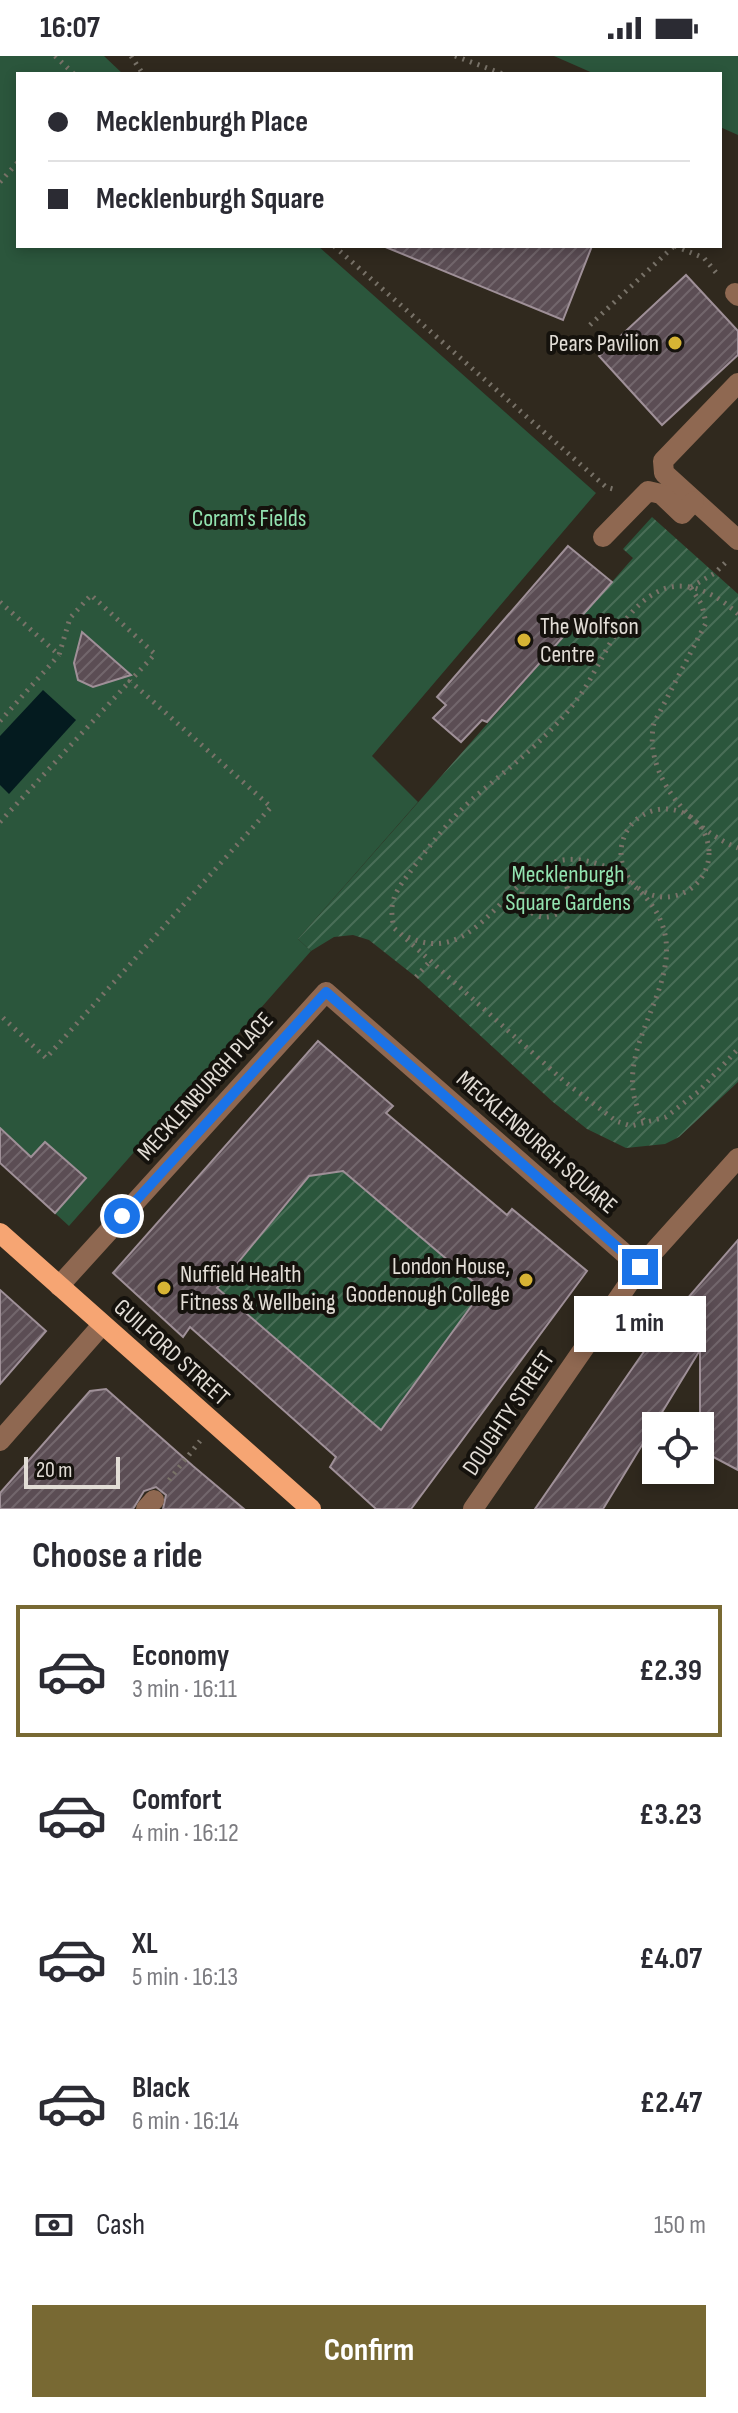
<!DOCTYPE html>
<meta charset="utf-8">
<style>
:root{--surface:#fff;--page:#f7f7f7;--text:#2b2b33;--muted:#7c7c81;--line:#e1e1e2;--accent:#786933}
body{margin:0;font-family:"Sofia Sans Condensed",sans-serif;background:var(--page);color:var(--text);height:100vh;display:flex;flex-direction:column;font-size:30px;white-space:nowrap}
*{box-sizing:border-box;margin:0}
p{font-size:26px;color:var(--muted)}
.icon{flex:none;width:44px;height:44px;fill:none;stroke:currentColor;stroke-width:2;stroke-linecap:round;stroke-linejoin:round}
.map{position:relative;height:1453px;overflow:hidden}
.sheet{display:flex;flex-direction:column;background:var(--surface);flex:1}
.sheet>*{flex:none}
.top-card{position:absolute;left:16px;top:16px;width:706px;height:176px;border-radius:0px;box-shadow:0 4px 12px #0003;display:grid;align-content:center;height:176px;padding:0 32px;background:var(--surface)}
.tools{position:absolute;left:642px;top:1356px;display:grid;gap:16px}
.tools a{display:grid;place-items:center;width:72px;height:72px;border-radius:0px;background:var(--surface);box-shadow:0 4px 12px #0003;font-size:40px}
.scale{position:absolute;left:24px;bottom:20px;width:96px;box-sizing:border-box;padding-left:8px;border:4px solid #e2ddd6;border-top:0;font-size:22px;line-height:28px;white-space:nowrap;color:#e2ddd6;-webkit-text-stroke:6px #15120d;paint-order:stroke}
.end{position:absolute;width:36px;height:36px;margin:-18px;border:10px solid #1a73e8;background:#fff;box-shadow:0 0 0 4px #fff}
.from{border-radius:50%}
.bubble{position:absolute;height:56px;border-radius:0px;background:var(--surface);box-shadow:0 4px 12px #0003;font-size:26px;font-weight:700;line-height:56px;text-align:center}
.top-card b{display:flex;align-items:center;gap:28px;height:76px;font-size:30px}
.top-card b+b{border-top:2px solid var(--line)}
.top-card i{width:20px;height:20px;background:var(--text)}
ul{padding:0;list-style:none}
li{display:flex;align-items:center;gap:24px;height:132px;margin:0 16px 12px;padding:0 16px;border:4px solid transparent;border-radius:0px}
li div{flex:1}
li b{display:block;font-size:30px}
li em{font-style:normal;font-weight:700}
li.current{border-color:var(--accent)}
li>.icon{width:72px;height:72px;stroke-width:1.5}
h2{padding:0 32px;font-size:36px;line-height:96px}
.pay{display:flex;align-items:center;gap:20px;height:88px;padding:0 32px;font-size:30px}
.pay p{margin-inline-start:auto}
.primary-button{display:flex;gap:16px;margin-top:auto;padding:16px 32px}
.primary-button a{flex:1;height:92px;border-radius:0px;background:var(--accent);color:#fff;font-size:32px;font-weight:700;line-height:92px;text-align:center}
.status{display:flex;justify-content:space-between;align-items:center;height:56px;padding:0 40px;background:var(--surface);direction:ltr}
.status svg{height:22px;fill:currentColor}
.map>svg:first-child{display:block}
.green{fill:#2b563c}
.garden{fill:url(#garden-furrows)}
.water{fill:#041b1f}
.building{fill:url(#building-hatch);stroke:#9f9098;stroke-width:2;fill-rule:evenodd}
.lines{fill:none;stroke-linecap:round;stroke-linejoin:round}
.path{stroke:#787268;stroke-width:5;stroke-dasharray:2 6;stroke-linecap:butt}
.minor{stroke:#8f6851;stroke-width:20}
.major{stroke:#f6a573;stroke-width:20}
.route{stroke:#1a73e8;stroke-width:10}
.poi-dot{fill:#d7b434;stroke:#15120d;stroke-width:3}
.labels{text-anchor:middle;stroke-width:8;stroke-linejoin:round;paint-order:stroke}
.poi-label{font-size:24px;fill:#e2ddd6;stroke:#15120d;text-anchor:end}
.park-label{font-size:24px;fill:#92e3b0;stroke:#15120d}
.street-label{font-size:24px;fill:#e2ddd6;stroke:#15120d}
</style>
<div class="status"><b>16:07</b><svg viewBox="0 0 49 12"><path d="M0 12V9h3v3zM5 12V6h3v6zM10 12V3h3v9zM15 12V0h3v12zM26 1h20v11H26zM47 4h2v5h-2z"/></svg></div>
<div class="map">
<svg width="738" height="1453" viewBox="0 0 738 1453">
<defs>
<pattern id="garden-furrows" width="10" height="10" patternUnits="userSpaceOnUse" patternTransform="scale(2)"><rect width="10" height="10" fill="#2b563c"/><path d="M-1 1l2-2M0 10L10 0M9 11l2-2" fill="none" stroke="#496e57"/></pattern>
<pattern id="building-hatch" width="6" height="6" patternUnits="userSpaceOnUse" patternTransform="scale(2)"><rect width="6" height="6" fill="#5b4d54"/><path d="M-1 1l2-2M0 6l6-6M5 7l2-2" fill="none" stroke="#72666c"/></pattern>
</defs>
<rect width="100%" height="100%" fill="#30291e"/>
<g class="green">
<path d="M0 0H104L123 18H18V190H318L596 437 372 700 418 746 298 883 311 895 69 1170 0 1107Z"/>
<path d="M554 0H738V79L720 71V18H595Z"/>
</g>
<g class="garden">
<path d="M652 461 738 538V1026L679 1081 665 1088 626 1092 587 1073 553 1046 416 921 369 884 353 879 334 881 311 895 298 883 633 502 623 493Z"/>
<path d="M343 1115 483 1234 381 1374 217 1232 309 1120Z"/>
</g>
<path class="water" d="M43 634 76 664 9 738 0 729V680Z"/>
<g class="building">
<path d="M383 190H592L563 264Z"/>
<path d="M686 219 738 275V299L662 369 599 300Z"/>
<path d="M568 490 612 526 487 666 482 664 461 686 433 662 446 649 437 641Z"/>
<path d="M82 576 131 619 93 631 78 624 74 607Z"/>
<path d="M318 985 393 1050 386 1057 507 1159 512 1153 587 1215 411 1453H376L330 1411 336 1401 190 1271 183 1281 113 1217ZM343 1115 483 1234 381 1374 217 1232 309 1120Z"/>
<path d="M0 1072 31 1101 45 1086 86 1122 55 1157 0 1107Z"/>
<path d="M738 1184V1414L700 1394V1294L603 1453H535L654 1281Z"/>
<path d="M0 1234 46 1275 0 1328Z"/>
<path d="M106 1333 193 1410 244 1453H163L166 1439 156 1431 144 1435 133 1453H0V1437L90 1335Z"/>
</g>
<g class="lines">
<g class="path">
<path d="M55 0 74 18"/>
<path d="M131 0 143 18"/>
<path d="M455 0 503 18"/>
<path d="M0 126 18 106"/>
<path d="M334 190 606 431 613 433"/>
<path d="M675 190 704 202 718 219"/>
<path d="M590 269 674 190"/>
<path d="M691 531 715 517 726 506"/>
<path d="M691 532 702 549 706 567 654 667C642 719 693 775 738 792"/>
<path d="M0 546 59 599 70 562 91 539 155 598 130 625 271 751 46 1002 0 959"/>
<path d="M738 558C719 540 688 522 661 534 620 553 604 604 581 638 551 680 515 707 477 739 449 763 423 798 402 827 391 843 390 854 394 872L565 1026 616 1065 631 1070 666 1061 699 1035 738 993"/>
<path d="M0 665 59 599"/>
<circle cx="665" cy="797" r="44"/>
<path d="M0 766 130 625"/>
<circle cx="545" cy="838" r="23"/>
<path d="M408 881C474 912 501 825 555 806 575 799 602 807 619 818 738 902 589 983 646 1068"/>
<path d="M416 921 431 904"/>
<path d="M169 1424 200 1385"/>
</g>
<g class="minor">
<path d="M735 237 738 240"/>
<path d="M738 327 663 405 664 417 738 484"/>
<path d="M603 481 648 435 661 438 682 458 694 445"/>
<path d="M59 1230 326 936 640 1211"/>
<path d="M0 1385 102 1269"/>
<path d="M146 1453 154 1444"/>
<path d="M473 1453 640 1211 738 1102"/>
</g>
<path class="major" d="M0 1177 311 1453"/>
</g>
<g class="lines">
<path class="route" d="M122 1160 326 936 640 1211"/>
</g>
<g class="poi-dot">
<circle cx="675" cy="287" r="8"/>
<circle cx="524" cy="584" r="8"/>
<circle cx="526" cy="1224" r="8"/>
<circle cx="164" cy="1232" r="8"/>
</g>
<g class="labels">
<g class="poi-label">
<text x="659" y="295">Pears Pavilion</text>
<text x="540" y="578" text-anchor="start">The Wolfson<tspan x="540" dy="28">Centre</tspan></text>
<text x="510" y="1218">London House,<tspan x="510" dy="28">Goodenough College</tspan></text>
<text x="180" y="1226" text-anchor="start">Nuffield Health<tspan x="180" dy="28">Fitness &amp; Wellbeing</tspan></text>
</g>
<g class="park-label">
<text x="249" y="470">Coram's Fields</text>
<text x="568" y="826">Mecklenburgh<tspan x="568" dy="28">Square Gardens</tspan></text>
</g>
<g class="street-label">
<text transform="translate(205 1030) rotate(-48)" y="8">MECKLENBURGH PLACE</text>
<text transform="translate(537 1086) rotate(41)" y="8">MECKLENBURGH SQUARE</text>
<text transform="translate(172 1296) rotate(42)" y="8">GUILFORD STREET</text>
<text transform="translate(508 1357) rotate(-56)" y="8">DOUGHTY STREET</text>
</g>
</g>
</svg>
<div class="tools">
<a><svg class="icon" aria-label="locate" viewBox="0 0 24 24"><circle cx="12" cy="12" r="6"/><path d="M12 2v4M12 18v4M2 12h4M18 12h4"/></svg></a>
</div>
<div class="scale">20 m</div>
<i class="end from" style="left:122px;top:1160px"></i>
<i class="end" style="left:640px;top:1211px"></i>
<div class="bubble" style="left:574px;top:1240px;width:132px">1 min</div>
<div class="top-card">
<b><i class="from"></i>Mecklenburgh Place</b>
<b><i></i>Mecklenburgh Square</b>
</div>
</div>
<section class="sheet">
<h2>Choose a ride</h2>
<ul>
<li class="current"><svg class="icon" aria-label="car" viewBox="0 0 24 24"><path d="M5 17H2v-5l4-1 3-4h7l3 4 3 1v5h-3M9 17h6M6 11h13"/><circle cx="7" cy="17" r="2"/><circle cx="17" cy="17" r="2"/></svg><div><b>Economy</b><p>3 min · 16:11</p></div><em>£2.39</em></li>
<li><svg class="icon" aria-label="car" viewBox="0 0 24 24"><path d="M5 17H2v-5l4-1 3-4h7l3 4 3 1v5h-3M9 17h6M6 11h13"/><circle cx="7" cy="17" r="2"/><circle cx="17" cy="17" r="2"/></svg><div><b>Comfort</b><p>4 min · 16:12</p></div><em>£3.23</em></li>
<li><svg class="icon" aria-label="car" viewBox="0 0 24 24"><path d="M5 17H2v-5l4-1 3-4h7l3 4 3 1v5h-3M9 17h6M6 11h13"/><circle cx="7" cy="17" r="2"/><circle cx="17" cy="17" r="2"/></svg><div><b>XL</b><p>5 min · 16:13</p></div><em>£4.07</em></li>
<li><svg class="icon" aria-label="car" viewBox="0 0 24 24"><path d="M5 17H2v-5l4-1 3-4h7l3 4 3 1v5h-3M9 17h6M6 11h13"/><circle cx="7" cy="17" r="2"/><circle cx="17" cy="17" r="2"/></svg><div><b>Black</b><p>6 min · 16:14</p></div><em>£2.47</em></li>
</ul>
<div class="pay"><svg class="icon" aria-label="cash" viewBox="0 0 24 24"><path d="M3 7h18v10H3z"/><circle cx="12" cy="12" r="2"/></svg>Cash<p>150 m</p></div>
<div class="primary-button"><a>Confirm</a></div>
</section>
